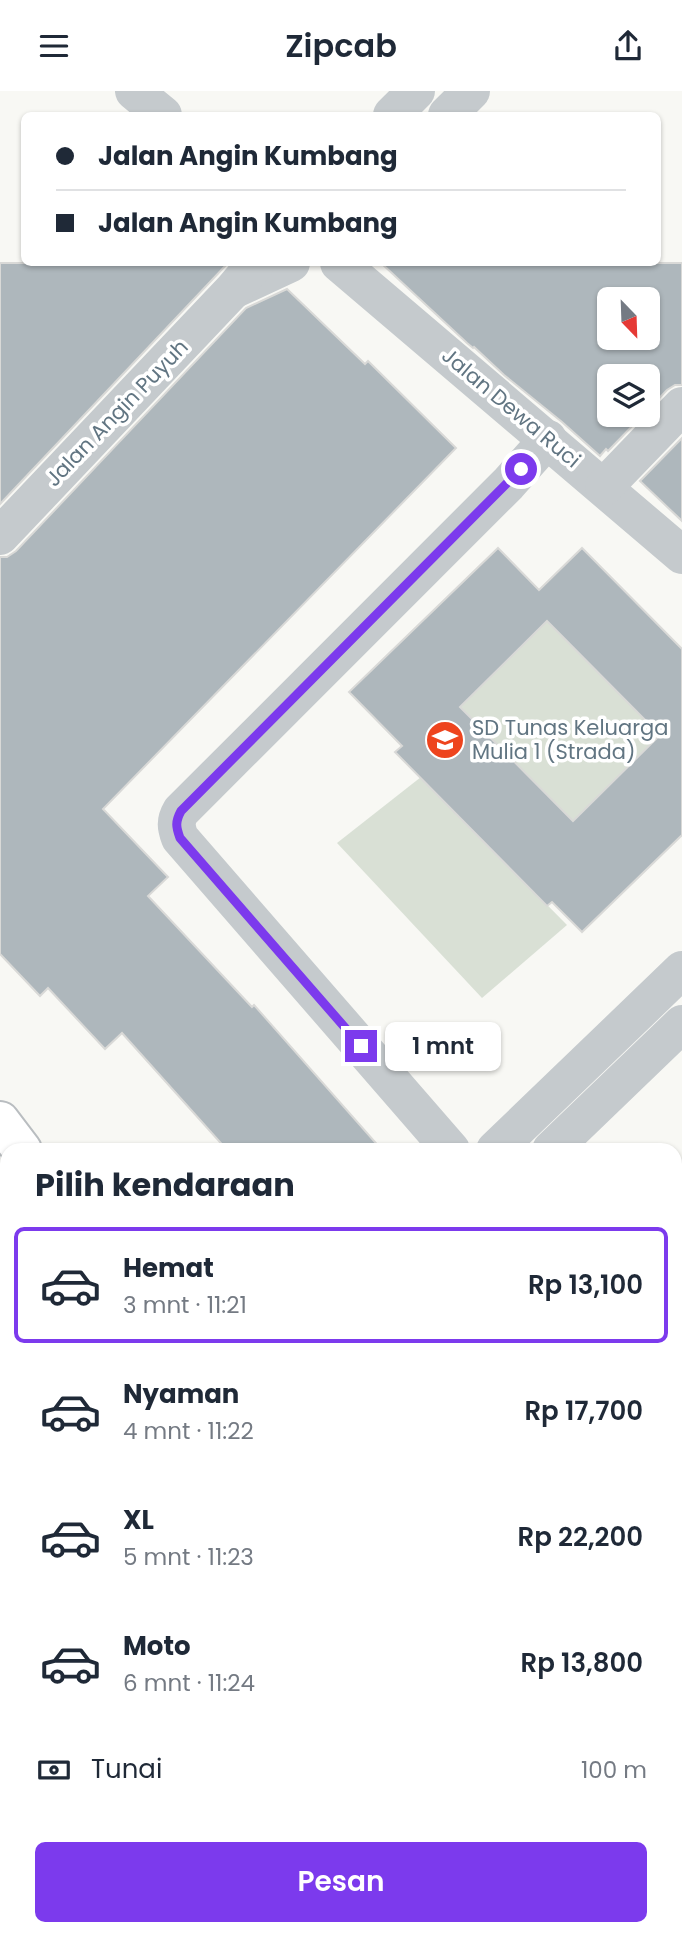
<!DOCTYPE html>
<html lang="id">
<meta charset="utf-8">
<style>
:root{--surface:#fff;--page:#f6f6f7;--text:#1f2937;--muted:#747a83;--line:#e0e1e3;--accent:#7c3aed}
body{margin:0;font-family:Poppins,sans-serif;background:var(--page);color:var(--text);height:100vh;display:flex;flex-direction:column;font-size:26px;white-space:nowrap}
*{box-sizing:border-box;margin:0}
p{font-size:23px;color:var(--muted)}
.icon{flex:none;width:38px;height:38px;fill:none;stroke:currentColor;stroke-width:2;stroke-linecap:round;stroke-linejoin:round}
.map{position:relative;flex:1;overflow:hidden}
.sheet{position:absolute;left:0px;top:1052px;width:682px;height:793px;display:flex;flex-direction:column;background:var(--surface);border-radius:21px 21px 0 0;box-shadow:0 2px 5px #0004}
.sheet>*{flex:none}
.hud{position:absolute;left:21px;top:21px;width:640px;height:154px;border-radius:10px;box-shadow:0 2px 5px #0004;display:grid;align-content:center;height:154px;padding:0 35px;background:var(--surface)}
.needle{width:46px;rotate:157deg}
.controls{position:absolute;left:597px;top:196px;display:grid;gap:14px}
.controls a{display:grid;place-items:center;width:63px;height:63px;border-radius:10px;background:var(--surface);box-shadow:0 2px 5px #0004;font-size:35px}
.end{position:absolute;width:32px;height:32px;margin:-16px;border:9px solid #7c3aed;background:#fff;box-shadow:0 0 0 4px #fff}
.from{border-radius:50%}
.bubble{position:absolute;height:49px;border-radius:10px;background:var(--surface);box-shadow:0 2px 5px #0004;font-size:23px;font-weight:600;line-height:49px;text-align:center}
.hud b{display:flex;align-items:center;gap:24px;height:66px;font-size:26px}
.hud b+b{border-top:2px solid var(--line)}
.hud i{width:18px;height:18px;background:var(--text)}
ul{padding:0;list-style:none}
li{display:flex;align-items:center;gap:21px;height:116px;margin:0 14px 10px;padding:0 21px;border:4px solid transparent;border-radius:10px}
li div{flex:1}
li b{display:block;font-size:26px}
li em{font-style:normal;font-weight:600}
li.current{border-color:var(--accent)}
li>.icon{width:63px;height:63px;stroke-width:1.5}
h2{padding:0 35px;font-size:32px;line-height:84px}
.pay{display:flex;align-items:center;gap:18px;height:77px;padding:0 35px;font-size:26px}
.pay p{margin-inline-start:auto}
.action{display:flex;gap:14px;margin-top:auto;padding:14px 35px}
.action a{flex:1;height:80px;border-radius:10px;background:var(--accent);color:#fff;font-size:28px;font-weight:600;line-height:80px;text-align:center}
header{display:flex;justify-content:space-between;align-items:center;height:91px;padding:0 35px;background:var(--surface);font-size:32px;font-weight:600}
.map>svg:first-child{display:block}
.green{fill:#d9e0d5}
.building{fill:#aeb7bc;stroke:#d9d9d7;stroke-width:2;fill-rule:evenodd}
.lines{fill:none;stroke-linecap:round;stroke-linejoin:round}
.highway-casing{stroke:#b9bdc0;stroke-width:42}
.minor{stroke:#c5cacd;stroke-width:38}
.highway{stroke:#fff;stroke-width:38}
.route{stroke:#7c3aed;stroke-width:9}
.labels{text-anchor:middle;stroke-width:7;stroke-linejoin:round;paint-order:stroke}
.street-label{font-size:21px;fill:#617582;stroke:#fff}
.poi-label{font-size:21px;fill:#617582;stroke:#fff;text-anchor:start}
</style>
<header><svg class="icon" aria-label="menu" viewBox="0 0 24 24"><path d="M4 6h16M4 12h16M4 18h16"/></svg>Zipcab<svg class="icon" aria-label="share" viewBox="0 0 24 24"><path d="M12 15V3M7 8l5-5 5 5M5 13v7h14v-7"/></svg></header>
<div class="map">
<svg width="682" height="1843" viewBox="0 0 682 1843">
<rect width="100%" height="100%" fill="#f8f8f4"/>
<g class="green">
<path d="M547 530 660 644 573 730 460 616Z"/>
<path d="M421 686 567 834 482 907 337 752Z"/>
</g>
<g class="building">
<path d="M0 172H228L0 413Z"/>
<path d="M381 172H682V294H675L667 299 648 319V285H609V324H643L608 360 606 358 600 365 562 331 504 284 474 256 473 257 467 252ZM609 208H648V247H609Z"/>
<path d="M287 198 365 273 368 270 456 357 103 718 168 786 148 805 252 916 254 914 382 1059H227L122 942 105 958 48 897 40 905 0 863V466H7L16 460 246 217Z"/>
<path d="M682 347V430L640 390Z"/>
<path d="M498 457 539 499 582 457 682 558V744L582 841 552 811 547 815 395 661 402 655 349 601ZM547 530 660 644 573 730 460 616Z"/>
</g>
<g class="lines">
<defs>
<g id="highway">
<path d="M0 1030 22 1059"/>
<path d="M0 1156 7 1166"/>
<path d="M0 1373 7 1383"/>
<path d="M0 1487 7 1498"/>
<path d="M251 1838 255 1843"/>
<path d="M304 1838 307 1843"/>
<path d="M473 1838 478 1843"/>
<path d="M653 1838 658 1843"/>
</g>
</defs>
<use href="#highway" class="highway-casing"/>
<g class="minor">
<path d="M134 0 163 24"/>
<path d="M392 24 416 0"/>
<path d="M447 24 471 0"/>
<path d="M339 172 682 464"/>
<path d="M235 198 291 172"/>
<path d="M604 396 682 315"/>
<path d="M0 445 233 199 256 172"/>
<path d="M451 1059 180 747C176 736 175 730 181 720L508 393 548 348"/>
<path d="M495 1059 682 879"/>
<path d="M551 1059 682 933"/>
<path d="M676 1570 682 1563"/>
<path d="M0 1586 7 1579"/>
</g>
<use href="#highway" class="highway"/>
</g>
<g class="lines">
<path class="route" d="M361 955 180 747C176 736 175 731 181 720L521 378"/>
</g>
<defs>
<symbol id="school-disc" viewBox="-11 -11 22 22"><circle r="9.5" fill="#ee441e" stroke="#fff"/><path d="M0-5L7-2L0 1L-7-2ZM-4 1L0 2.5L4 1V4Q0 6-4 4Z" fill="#fff"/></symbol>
</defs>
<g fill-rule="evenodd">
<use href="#school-disc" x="423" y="627" width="44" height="44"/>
</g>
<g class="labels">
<g class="street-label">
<text transform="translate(511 317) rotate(40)" y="7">Jalan Dewa Ruci</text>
<text transform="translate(117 322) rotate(-46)" y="7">Jalan Angin Puyuh</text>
</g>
<g class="poi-label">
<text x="472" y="644">SD Tunas Keluarga<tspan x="472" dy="24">Mulia 1 (Strada)</tspan></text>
</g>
</g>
</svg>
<div class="controls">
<a><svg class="needle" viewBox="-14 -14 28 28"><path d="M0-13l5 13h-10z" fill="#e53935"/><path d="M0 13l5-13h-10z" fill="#747a83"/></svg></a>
<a><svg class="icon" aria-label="layers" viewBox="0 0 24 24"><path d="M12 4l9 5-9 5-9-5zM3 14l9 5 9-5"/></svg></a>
</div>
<i class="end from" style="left:521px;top:378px"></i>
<i class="end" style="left:361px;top:955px"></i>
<div class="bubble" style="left:385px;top:931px;width:116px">1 mnt</div>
<div class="hud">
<b><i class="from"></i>Jalan Angin Kumbang</b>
<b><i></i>Jalan Angin Kumbang</b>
</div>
<section class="sheet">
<h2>Pilih kendaraan</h2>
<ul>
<li class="current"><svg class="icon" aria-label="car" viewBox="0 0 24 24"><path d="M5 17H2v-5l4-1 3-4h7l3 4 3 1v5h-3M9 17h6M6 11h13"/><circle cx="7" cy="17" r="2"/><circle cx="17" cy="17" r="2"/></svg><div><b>Hemat</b><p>3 mnt · 11:21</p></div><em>Rp 13,100</em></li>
<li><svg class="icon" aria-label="car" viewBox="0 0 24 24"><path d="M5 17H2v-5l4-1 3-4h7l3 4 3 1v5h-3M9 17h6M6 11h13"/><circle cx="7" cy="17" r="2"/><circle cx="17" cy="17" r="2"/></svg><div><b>Nyaman</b><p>4 mnt · 11:22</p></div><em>Rp 17,700</em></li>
<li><svg class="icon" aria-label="car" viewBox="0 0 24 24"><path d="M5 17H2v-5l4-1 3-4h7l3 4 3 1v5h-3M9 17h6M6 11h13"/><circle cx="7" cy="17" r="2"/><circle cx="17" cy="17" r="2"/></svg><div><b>XL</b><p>5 mnt · 11:23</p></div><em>Rp 22,200</em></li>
<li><svg class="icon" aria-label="car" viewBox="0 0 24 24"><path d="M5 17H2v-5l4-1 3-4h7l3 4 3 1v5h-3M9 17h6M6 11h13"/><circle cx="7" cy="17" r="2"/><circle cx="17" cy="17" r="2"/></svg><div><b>Moto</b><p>6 mnt · 11:24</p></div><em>Rp 13,800</em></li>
</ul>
<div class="pay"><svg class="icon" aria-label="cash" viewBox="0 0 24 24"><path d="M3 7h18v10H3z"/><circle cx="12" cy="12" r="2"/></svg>Tunai<p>100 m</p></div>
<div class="action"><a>Pesan</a></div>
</section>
</div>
